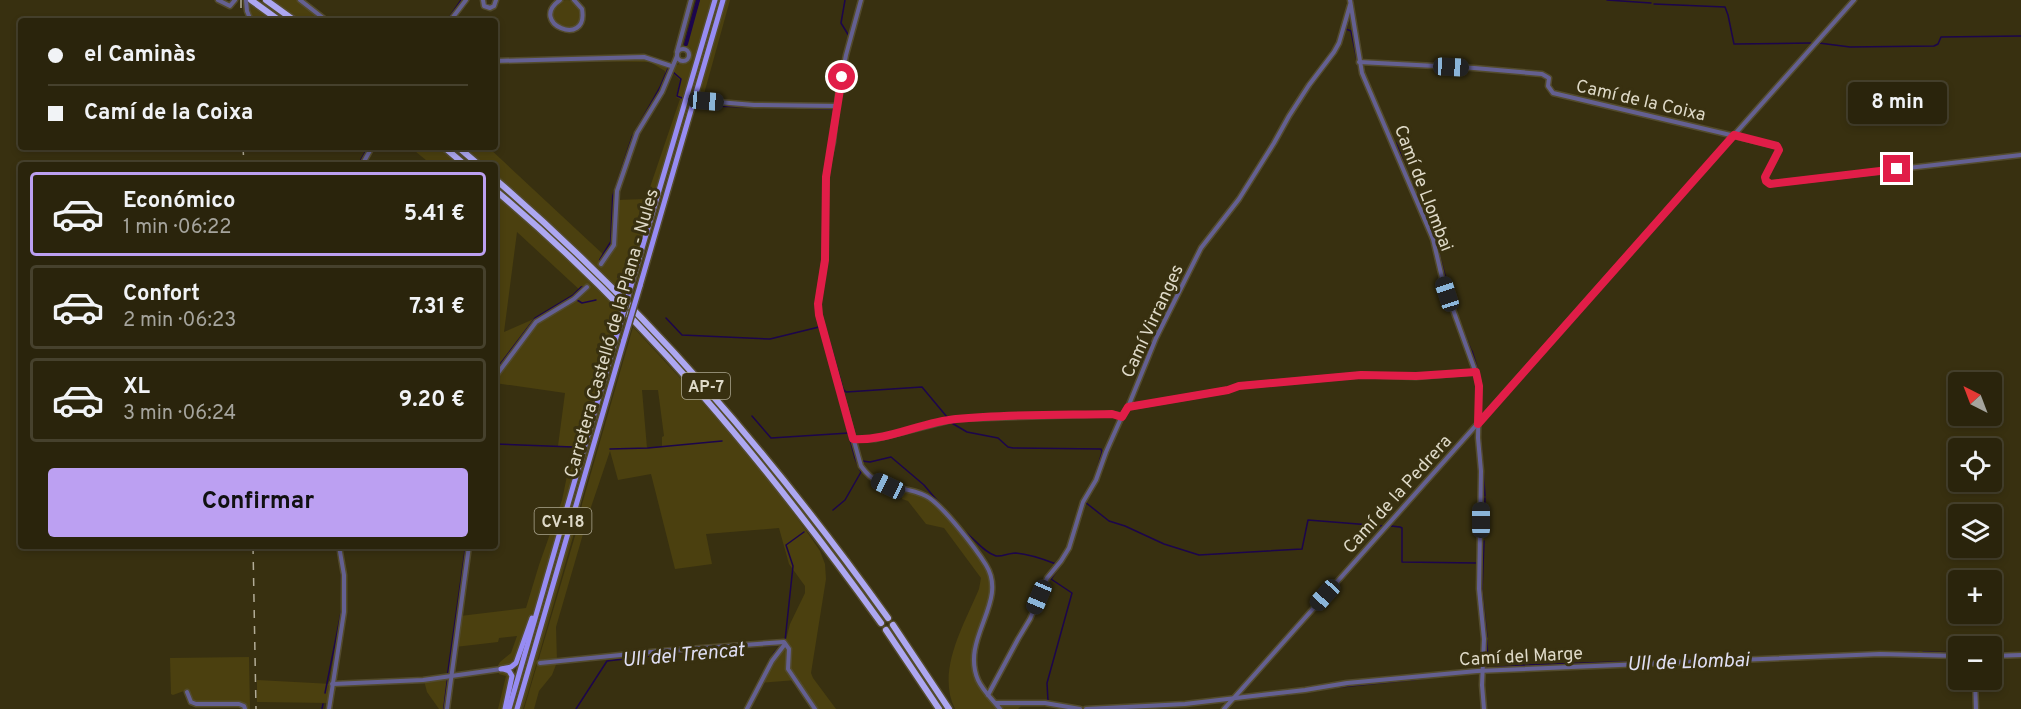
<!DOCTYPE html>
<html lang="es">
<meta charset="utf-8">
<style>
:root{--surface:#2a240c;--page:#322c15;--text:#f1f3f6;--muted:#a5a49d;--line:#46412d;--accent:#bca0f2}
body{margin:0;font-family:Overpass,sans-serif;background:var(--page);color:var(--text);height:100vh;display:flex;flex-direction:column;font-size:22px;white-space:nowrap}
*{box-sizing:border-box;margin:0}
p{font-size:20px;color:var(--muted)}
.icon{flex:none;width:33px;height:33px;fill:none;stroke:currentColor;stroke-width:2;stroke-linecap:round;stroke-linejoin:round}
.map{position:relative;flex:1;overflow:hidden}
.side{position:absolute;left:18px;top:162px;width:480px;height:387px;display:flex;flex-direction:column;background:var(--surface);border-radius:6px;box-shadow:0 3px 9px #0003,0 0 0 2px var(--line)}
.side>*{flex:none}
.banner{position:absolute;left:18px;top:18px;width:480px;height:132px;border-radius:6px;box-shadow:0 3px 9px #0003,0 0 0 2px var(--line);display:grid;align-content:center;height:132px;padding:0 30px;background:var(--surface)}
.needle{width:39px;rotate:318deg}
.controls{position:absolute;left:1948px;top:372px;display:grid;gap:12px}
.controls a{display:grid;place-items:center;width:54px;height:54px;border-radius:6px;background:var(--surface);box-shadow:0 3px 9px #0003,0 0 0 2px var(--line);font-size:30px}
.end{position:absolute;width:27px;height:27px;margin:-14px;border:8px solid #e11d48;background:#fff;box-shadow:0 0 0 3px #fff}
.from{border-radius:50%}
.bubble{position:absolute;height:42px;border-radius:6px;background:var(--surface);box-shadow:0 3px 9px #0003,0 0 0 2px var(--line);font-size:20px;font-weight:700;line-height:42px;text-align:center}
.car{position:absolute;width:18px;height:36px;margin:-18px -9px;border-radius:8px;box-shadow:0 0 4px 2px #0007;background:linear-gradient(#222 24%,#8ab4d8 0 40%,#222 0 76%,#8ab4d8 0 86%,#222 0)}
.banner b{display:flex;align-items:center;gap:21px;height:57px;font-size:22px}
.banner b+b{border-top:2px solid var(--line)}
.banner i{width:15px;height:15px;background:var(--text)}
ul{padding:10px 0 0;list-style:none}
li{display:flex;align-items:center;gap:18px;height:84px;margin:0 12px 9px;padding:0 18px;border:3px solid var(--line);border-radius:6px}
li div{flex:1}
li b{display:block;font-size:22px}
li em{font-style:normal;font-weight:700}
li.on{border-color:var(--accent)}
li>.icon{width:54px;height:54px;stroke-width:1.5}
.primary-button{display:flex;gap:12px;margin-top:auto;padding:12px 30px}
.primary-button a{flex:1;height:69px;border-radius:6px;background:var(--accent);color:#111;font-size:24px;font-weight:700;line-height:69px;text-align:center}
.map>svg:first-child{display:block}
.green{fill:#4b400f;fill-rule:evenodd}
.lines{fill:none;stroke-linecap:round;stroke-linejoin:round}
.stream{stroke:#1c054c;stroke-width:1.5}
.canal{stroke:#1c054c;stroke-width:4}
.minor-casing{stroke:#534b2d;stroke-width:7}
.major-casing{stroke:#534b2d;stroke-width:8}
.highway-casing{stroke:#534b2d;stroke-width:9}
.minor{stroke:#646092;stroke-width:4}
.major{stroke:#978cf3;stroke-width:5}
.highway{stroke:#ada7f1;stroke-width:6}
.rail{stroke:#b2ac97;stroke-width:1.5;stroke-dasharray:8 8;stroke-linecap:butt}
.major-bridge-casing{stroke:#534b2d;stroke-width:8;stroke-linecap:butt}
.major-bridge{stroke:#978cf3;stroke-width:5}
.route{stroke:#e11d48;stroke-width:8}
.labels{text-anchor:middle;stroke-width:6;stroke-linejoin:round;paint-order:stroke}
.shield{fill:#383010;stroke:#aca690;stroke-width:1.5}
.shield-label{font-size:16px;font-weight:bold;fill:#ded9c7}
.street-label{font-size:18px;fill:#ded9c7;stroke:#383010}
.water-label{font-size:20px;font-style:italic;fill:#dfdef3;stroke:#383010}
</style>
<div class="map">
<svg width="2021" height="709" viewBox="0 0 2021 709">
<rect width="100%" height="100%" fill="#383010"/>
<g class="green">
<circle cx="567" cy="14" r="14"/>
<path d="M245 0H248L276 21H246Z"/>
<path d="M270 0H299L326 21H299Z"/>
<path d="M696 0H713L626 298 557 232 495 175V165H483L461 147H488L606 257 614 245 616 200 646 199 680 99 676 97 680 80 671 71 668 78 665 75V71L650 62 554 61 640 58 675 66 687 60 690 57 689 51 684 43Z"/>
<path d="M725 0H730L704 94 693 115 637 309Z"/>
<path d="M410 147H440L462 165H432Z"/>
<path d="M495 193 545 238 621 312 559 531 522 647 511 666 504 709H498L506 676 499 674 498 669H496L500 662 511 653 517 636 499 638 498 642 455 647 460 616 526 608 539 565 562 500 573 447 558 446 565 393 495 383ZM517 232 582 292 540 319 536 318 504 332Z"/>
<path d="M631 325 580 504 579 516 528 693 523 709H519Z"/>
<path d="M633 327C699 398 766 470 820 551L825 564 826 579 811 673 813 678 836 709H815L796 680 760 683 785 644 790 624 805 593V586L789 564 779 528 706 534 712 564 675 569 651 474 618 480 610 451 590 510 556 627 557 662 552 675 539 691 534 709H524L580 519 582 504ZM642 390H658L664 436 662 437V447L647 448Z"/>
<path d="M903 489 926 496 936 504 967 541 990 574 992 594 977 635 974 661 979 682 995 703H1024L1018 709H955C936 671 964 625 979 589L981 578 944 528 926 524 908 501 902 499Z"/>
<path d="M249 657 250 709H242L238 705 191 706 184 691 173 695 171 694 170 658Z"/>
<path d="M451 675 447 709H439L427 692 424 680Z"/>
<path d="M257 680 332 684 337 683 331 709H329L330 703 257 702Z"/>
</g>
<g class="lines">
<g class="stream">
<path d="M1607 0 1651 3"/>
<path d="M1654 4 1725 7 1728 15 1734 44 1811 43"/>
<path d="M1353 5V0"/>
<path d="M1349 18 1346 29 1351 31 1360 74 1387 136"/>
<path d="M447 21 461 0"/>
<path d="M1819 43 1850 47 1934 46 1938 44 1941 37 2021 36"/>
<path d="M685 46 699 0"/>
<path d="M673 72 681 79 677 96 682 98"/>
<path d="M835 103 849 36 841 23 845 0"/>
<path d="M709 106 753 107"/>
<path d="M756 107 835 109"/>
<path d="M1397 143 1406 171"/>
<path d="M358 165 368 147"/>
<path d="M825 173 833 128"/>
<path d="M824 203V184"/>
<path d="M1428 222 1437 244"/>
<path d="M1438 250 1452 301"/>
<path d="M618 277H624L628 279"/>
<path d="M577 300 582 303 596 300"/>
<path d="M1454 308 1471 350"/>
<path d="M817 313 815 304 818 294"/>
<path d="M666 318 682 335 770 339 819 327"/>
<path d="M819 323 855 458 861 472 845 500 833 510"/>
<path d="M825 326 843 389 846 392 922 387 947 417"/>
<path d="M1472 351 1480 377V416"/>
<path d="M752 416 771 438 849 433"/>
<path d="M950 422 967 432 998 438 1008 447 1013 448 1101 449 1102 452 1096 474"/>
<path d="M1481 441 1485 496"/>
<path d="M495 444 573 447"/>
<path d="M610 449 648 448 722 441"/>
<path d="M862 461 870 462 891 457 924 485 940 504"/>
<path d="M1085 502 1109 521 1125 526 1164 544 1199 555 1302 549 1308 520 1383 526"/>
<path d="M1391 526 1400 527 1402 528V562L1476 563"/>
<path d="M963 530C974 538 983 552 996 556 1002 557 1009 553 1015 553 1029 554 1043 559 1056 564"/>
<path d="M1484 536 1485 498"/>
<path d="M1484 541 1482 591 1487 637"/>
<path d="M336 546 340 563"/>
<path d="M1487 640 1488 668 1527 665 1796 656"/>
<path d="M785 641 793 566 786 545 804 532"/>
<path d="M1923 652 1959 653"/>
<path d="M1840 654 1870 652H1917"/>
<path d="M1992 654 2016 653"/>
<path d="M769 663 774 653 781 645"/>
<path d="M1466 674 1482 673"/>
<path d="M1411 680 1449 675"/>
<path d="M1330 688 1409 680"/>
<path d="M325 693 342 608 341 567"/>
<path d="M1285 695 1323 689"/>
<path d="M1249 699 1282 695"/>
<path d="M1236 700 1247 699"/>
<path d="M1048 701 1047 683 1072 593 1051 579 1058 568"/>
<path d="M748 703 766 668"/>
<path d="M322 709 323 704"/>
<path d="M576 709 607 661 694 651 780 645"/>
<path d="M1135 709 1187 706 1227 701"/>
</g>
<g class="canal">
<path d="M686 44 698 0"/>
<path d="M601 260 612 242 614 196 633 138 661 88 670 67"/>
<path d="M495 373 536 319 574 296 582 288"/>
<path d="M449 673 467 546"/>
<path d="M445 709 449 677"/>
</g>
<defs>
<g id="minor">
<path d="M218 0 230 6 235 0"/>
<path d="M246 0 247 11 251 21"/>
<path d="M300 0 327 21"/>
<path d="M483 0 484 6 490 8 494 6 496 0"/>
<path d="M560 0C527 23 589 49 582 9L574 0"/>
<path d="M861 0 846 55 838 95 833 142 829 159 826 177 825 259 818 304 819 315 861 466C881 494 901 483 926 496 942 504 976 549 986 565 1009 602 960 638 978 680 983 691 993 700 1000 709"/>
<path d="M1350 0 1362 73 1433 239 1443 282 1477 376 1479 386 1478 438 1481 471 1479 589 1484 639 1482 685 1484 709"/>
<path d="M450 21 466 0"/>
<circle cx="683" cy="55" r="6"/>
<path d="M677 52 691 0"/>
<path d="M495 61 644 57 671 66"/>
<path d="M1359 62 1474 68 1542 74 1549 78 1548 86 1553 93 1777 146 1779 150 1765 178 1766 181 1770 184 2021 155"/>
<path d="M706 101 754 105 837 106"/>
<path d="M362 165 372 147"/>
<path d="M601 264 614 245 617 191 637 133 662 92 677 56"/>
<path d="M495 377 536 322 574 299 587 287"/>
<path d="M1129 407 1228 390 1239 386 1361 375 1416 377 1476 372"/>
<path d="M853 439H875L955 419 1112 414 1122 416"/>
<path d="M1992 656 2021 655"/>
<path d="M540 663 661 651 784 642 789 649 788 669 815 709"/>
<path d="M1975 680 1976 709"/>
<path d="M332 684 423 680 501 669"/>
<path d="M187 692 191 702 196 704H239L244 706 245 709"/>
<path d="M988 695 1018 639 1030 619 1047 578 1061 561 1069 548 1083 502 1096 480 1106 452 1122 416 1128 407 1156 338 1201 248 1239 199 1274 143 1289 116 1309 85 1334 52 1339 43 1350 5"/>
<path d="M996 703H1045L1080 709"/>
<path d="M329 709 344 612V575L339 546"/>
<path d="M447 709 469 546"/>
<path d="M747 709 772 661 785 644"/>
<path d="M1086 709 1185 704 1305 690 1347 683 1477 671 1880 654 1959 656"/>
<path d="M1224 709 1854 0"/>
</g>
<g id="major">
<path d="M633 279 715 0"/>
<path d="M640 286 723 0"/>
<path d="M501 669 511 667 516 663 532 618"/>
<path d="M503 669 509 671 512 676 505 709"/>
<path d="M509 709 617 334"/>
<path d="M517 709 624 340"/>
</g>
<g id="highway">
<path d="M251 0 280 21"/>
<path d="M266 0 295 21"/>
<path d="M444 147 465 165"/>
<path d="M458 147 479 165"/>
<path d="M495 179C646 309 772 456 888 618"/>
<path d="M495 190C644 315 768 466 881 623"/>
<path d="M893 625 949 709"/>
<path d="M886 630 939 709"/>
</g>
</defs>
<use href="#minor" class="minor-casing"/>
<use href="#major" class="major-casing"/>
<use href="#highway" class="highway-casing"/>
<use href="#minor" class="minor"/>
<use href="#major" class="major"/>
<use href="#highway" class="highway"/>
<g class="rail">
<path d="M241 0V21"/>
<path d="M243 147 244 165"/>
<path d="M253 546 256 709"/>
</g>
<defs>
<g id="major-bridge">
<path d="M617 334 633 279"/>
<path d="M624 340 640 286"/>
</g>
</defs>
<use href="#major-bridge" class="major-bridge-casing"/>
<use href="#major-bridge" class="major-bridge"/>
</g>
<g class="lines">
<path class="route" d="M842 77 826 177 825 260 818 304 819 315 853 439C889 441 921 422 956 419 1007 414 1060 415 1112 414L1122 417 1128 407 1228 390 1239 386 1361 375 1416 376 1476 372 1479 386 1478 424 1734 135 1777 146 1779 150 1765 177 1766 181 1770 184 1897 169"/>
</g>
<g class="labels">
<g class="shield">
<rect x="682" y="373" width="48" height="26" rx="4.5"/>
<rect x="534.5" y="508" width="57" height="26" rx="4.5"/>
</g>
<g class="shield-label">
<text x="706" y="392">AP-7</text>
<text x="563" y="527">CV-18</text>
</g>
<g class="street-label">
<text transform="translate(1641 100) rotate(13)" y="6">Camí de la Coixa</text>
<text transform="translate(1424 188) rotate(69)" y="6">Camí de Llombai</text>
<text transform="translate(1152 321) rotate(-65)" y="6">Camí Virranges</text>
<text transform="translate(611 333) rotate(-74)" y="6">Carretera Castelló de la Plana - Nules</text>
<text transform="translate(1397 494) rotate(-48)" y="6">Camí de la Pedrera</text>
<text transform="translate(1521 656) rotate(-3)" y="6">Camí del Marge</text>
</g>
<g class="water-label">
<text transform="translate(683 654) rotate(-5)" y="7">Ull del Trencat</text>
<text transform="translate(1688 661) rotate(-2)" y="7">Ull de Llombai</text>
</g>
</g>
</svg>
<div class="controls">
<a><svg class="needle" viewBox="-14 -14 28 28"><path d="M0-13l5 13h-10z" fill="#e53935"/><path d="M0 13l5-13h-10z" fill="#a5a49d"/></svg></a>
<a><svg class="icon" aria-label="locate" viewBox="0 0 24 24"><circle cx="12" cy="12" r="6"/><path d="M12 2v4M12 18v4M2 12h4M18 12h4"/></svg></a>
<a><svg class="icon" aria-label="layers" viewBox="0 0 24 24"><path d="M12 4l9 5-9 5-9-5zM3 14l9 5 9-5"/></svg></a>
<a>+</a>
<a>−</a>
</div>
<i class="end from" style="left:842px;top:77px"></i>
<i class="end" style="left:1897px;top:169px"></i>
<div class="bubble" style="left:1848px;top:82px;width:99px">8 min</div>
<i class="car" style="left:1451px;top:67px;rotate:93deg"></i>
<i class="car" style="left:706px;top:101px;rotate:95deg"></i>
<i class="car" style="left:1447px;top:294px;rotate:342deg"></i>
<i class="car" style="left:888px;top:486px;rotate:295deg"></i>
<i class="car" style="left:1481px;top:520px;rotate:0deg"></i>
<i class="car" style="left:1325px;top:595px;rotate:222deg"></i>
<i class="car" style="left:1039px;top:597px;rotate:203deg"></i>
<div class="banner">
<b><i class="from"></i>el Caminàs</b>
<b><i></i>Camí de la Coixa</b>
</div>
<section class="side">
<ul>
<li class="on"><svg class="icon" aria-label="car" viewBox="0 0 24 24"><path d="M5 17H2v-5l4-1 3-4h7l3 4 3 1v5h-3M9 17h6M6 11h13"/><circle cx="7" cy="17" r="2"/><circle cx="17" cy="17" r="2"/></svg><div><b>Económico</b><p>1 min · 06:22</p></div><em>5.41 €</em></li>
<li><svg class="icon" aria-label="car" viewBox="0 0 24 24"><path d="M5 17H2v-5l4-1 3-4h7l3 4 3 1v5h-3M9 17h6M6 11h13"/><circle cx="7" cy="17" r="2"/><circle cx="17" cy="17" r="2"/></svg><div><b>Confort</b><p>2 min · 06:23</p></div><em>7.31 €</em></li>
<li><svg class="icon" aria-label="car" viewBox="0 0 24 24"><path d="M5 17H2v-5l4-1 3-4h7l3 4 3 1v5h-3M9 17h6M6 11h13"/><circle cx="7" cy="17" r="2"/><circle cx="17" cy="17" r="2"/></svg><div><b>XL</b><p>3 min · 06:24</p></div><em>9.20 €</em></li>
</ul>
<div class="primary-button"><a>Confirmar</a></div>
</section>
</div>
